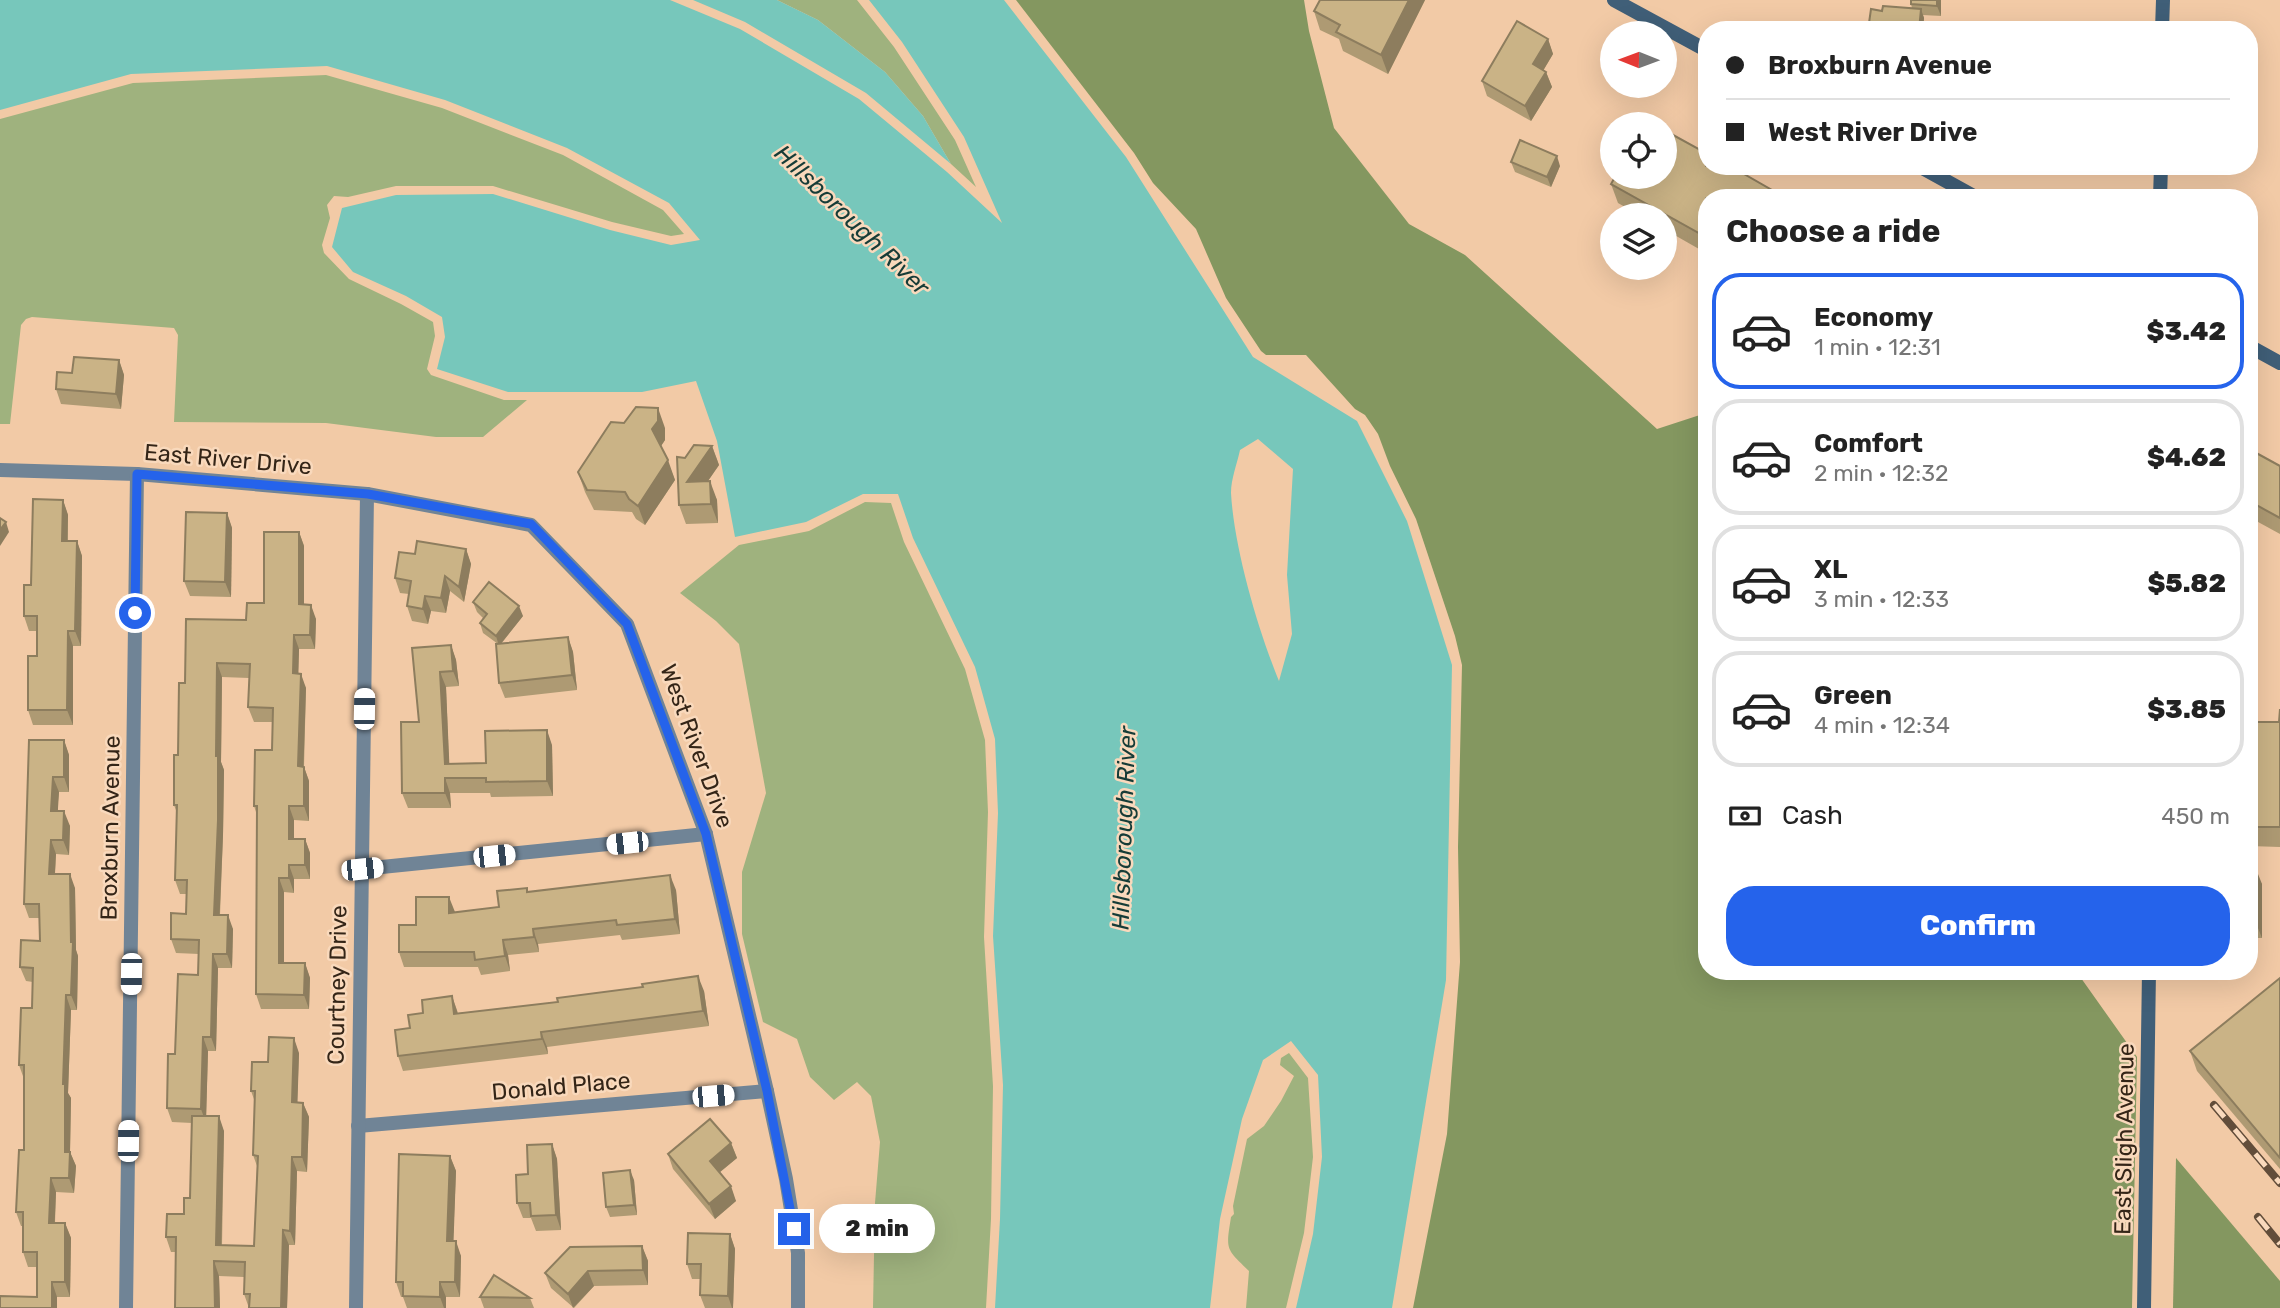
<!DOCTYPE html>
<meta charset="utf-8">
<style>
:root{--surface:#fff;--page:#f6f6f6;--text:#222;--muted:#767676;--line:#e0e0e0;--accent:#2563eb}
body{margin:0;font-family:Rubik,sans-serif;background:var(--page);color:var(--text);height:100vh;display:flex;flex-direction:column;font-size:26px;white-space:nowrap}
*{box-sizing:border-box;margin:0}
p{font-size:23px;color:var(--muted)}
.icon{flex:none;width:38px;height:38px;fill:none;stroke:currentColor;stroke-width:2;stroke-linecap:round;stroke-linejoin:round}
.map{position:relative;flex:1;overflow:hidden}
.sheet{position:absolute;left:1698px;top:189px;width:560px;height:791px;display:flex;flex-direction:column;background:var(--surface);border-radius:28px;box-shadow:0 7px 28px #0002}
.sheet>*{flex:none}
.hud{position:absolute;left:1698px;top:21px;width:560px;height:154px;border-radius:28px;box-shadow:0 7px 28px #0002;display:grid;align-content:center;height:154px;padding:0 28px;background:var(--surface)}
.needle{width:46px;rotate:271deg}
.controls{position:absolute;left:1600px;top:21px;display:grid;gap:14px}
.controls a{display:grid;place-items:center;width:77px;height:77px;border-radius:50%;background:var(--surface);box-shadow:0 7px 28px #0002;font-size:35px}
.end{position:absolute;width:32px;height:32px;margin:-16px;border:9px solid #2563eb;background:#fff;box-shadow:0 0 0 4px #fff}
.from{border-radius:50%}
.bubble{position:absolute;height:49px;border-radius:24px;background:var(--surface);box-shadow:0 7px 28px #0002;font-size:23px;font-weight:800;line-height:49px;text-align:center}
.car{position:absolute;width:21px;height:42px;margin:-21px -10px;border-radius:9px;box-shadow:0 0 5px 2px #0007;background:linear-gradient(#fff 24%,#345 0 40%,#fff 0 76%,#345 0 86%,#fff 0)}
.hud b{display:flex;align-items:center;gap:24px;height:66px;font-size:26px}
.hud b+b{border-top:2px solid var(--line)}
.hud i{width:18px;height:18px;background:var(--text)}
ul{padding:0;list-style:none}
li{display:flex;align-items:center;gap:21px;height:116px;margin:0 14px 10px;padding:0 14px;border:4px solid var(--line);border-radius:28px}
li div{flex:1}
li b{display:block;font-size:26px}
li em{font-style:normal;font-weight:800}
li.selected{border-color:var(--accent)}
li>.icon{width:63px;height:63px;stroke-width:1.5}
h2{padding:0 28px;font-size:32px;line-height:84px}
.pay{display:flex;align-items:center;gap:18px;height:77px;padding:0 28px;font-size:26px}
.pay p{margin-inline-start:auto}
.cta{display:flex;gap:14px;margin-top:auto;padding:14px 28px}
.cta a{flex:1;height:80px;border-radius:28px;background:var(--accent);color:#fff;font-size:28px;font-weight:800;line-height:80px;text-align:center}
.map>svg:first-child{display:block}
.green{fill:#9fb27e}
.forest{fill:#849760}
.water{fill:#77c7bb;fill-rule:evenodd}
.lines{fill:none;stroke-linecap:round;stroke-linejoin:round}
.street{stroke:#708496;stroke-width:14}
.secondary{stroke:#405f78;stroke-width:14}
.rail-casing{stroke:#624d3a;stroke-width:8}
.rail{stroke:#f9d9bc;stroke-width:5;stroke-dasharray:16;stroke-linecap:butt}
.wall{fill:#ae9a73}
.shaded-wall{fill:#8d7d5e}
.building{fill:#cab386;stroke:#8d7d5e;stroke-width:2}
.route{stroke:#2563eb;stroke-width:9}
.labels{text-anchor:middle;stroke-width:5;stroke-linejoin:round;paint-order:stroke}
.street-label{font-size:23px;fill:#342517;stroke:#f9d9bc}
.water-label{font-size:24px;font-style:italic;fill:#163c37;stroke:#f9d9bc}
</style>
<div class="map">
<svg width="2280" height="1308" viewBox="0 0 2280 1308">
<rect width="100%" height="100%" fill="#f2caa6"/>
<g class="green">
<path d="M777 0H857L894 47 955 140 976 187 951 164 923 116 885 72 818 20Z"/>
<path d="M326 75 442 108 563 155 663 210 684 234 671 236 612 222 493 186H396L348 197 334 196 327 205 330 218 322 245 324 253 349 279 401 304 433 322 435 336 427 369 431 375 504 400H527L483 437H436L326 423 174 422 178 335 174 328 32 317 26 319 21 325 10 424H0V119L133 83Z"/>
<path d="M865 502 891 503 904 542 965 669 985 740 988 812 984 937 993 1086 991 1219 986 1308H873L875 1203 880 1142 871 1096 857 1082 834 1100 810 1077 797 1039 763 1022 742 934V872L766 793 739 644 716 621 680 593 739 545 809 531Z"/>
<path d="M1289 1053 1308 1078 1313 1157 1304 1233 1286 1308H1246L1249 1271C1225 1248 1226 1250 1231 1217L1234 1214 1233 1206 1247 1139 1264 1126 1281 1101 1294 1076 1280 1065 1281 1058Z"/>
</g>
<g class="forest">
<path d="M1016 0H1304L1309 31 1334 128 1409 224 1465 255 1657 429 1706 413V971H2076L2137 1057 2132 1308H1413L1447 1134 1460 962 1458 847 1462 665 1455 636 1416 519 1390 466 1378 434 1365 415 1355 409 1306 355H1266L1261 351 1226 298 1196 229 1153 183 1134 153Z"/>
<path d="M2176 1158 2280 1281V1308H2173Z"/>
</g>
<g class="water">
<path d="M0 0H670L740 29 859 99 947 172 1002 223 964 137 902 42 869 0H1004L1126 157 1253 357 1357 421 1407 521 1452 665 1446 980 1392 1308H1296L1313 1234 1322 1157 1318 1075 1291 1041 1263 1060 1242 1119 1220 1219 1210 1308H995L1000 1219 1003 1085 993 936 998 813 995 739 975 667 913 538 898 494H863L806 522 735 537 717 441 696 381 642 392H508L437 369 445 337 442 317 406 296 353 272 332 247 342 208 396 195 493 194 610 230 671 245 700 240 669 203 567 148 445 100 327 66 131 74 0 110ZM1258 439 1293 469 1287 575 1292 634 1279 681C1258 630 1234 548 1231 493 1231 479 1237 464 1240 450Z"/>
<path d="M693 0H777L818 20 885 72 923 116 951 164 866 93 745 22Z"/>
</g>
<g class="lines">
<g class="street">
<path d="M0 470 137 474 367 494 531 525 627 624 706 834 767 1091 786 1179 798 1253V1308"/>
<path d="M362 869 706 834"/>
<path d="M358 1126 767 1091"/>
<path d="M126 1308 137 474"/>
<path d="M356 1308 367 494"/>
</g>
<g class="secondary">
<path d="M1614 0 1706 50"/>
<path d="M2162 30 2163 0"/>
<path d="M1919 166 1977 198"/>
<path d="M2160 198 2161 166"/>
<path d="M2249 346 2280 363"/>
<path d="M2144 1308 2149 971"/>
</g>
<defs>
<g id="rail">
<path d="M2214 1105 2280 1183"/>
<path d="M2258 1217 2280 1244"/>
</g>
</defs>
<use href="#rail" class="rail-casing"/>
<use href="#rail" class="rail"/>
</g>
<g class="wall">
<path d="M1425 0 1388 74 1343 51 1339 39 1320 30 1314 11Z"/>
<path d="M1941 0V16L1923 15 1924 18 1923 30H1868L1882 11 1912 8 1911 4Z"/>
<path d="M1548 39 1553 54 1543 71 1546 72 1552 87 1531 121 1487 96 1482 81Z"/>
<path d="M1511 162 1560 166 1551 187 1515 172Z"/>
<path d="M1611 184 1706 198V253L1664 229V215H1639L1618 203Z"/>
<path d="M119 360 124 375 121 409 61 404 56 389 72 373Z"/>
<path d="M665 428V440L661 446 675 480 645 525 636 519 632 512 594 510 585 492 578 472Z"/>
<path d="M712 446 719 465 708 481 717 500 718 523 686 524 679 505 685 458Z"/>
<path d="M2249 449 2280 466V534L2249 517Z"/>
<path d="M63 500 68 515V541H77L82 556 81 646H73V725H33L28 710 37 656V631H29L24 616 31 585Z"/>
<path d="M227 513 232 528 231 597 190 596 184 581Z"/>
<path d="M299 532 304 546V604L316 619 315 649H299L298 674 306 688 304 767 309 781V821L294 820V839H305L310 853V879H294V893L284 892V963H305L310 978 309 1009H261L256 994 257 815 254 806 272 750 273 722H254L248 707 249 678 222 677 221 762 224 770 223 835 220 915 233 929 232 968H218L216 1051H208L206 1116 224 1131 222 1246H254L257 1166 253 1155 255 1102 251 1091 268 1062 299 1053 297 1103H303L309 1117 307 1172 297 1171 295 1245H289L287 1308H249L244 1294V1277L219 1276 220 1308H175L176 1252H171L166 1237 184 1214 190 1198 192 1123 172 1122 167 1108 175 1054 198 975 199 954 176 953 171 939 186 914 187 894H180L175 880 177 813 174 805 185 683 246 620 264 603Z"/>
<path d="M466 549 471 564 464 602 450 591 446 613 431 611 428 624 412 621 407 606 409 594 400 593 395 578 415 554Z"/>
<path d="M473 602 523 616 501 644 568 637 573 652 577 690 505 698 499 683 498 644 483 633 480 623 483 618 477 612Z"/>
<path d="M451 645 456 660 459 686 446 687 449 764 486 763 552 745 553 796 491 797 490 793H450L451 808H408L402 793 419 722Z"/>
<path d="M2280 709V847L2249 846V722H2279Z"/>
<path d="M29 740H64L69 755V792H59L57 811 70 826 69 855 56 854 55 874 75 888 76 950 78 956 77 1010H71L68 1093 71 1098 70 1152 76 1166 74 1193 56 1192 55 1223H65L71 1238 70 1297H57V1308H0L37 1297V1267H28L23 1252V1226H21L16 1212 24 1150V1079L19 1065 32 1008 33 982 26 981 20 967 40 941 39 918H29L24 904Z"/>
<path d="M2249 869 2262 884V938H2249Z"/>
<path d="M676 890 680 934 622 940 620 935 538 944 539 952 508 955 510 971 481 975 478 967H404L399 952 416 925 499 907 528 892Z"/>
<path d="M2280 978V1169L2197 1071 2190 1051Z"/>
<path d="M704 991 709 1026 547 1047 548 1054 403 1071 398 1056 410 1028 423 1013 452 996 458 1013Z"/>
<path d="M731 1143 737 1158 719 1173 736 1201 715 1219 673 1169 668 1154Z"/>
<path d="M552 1144 557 1159 561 1230 536 1231 531 1218H523L517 1203 528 1174Z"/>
<path d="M450 1156 456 1171 453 1241 461 1256 460 1297H446V1308H407L403 1297H401L396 1282Z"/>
<path d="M634 1180 637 1215 610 1217 606 1207Z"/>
<path d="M730 1234 735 1249 733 1308H705L700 1295V1279H692L687 1264Z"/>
<path d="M642 1246 648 1261V1285L594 1286 574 1308 551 1288 545 1273Z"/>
<path d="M480 1297 530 1298 534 1308H484Z"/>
</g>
<g class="shaded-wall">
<path d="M1409 0H1425L1388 74 1381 55Z"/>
<path d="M1937 0H1941V16L1937 6Z"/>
<path d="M1921 9 1924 18 1923 30H1919Z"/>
<path d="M1548 39 1553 54 1538 79 1533 64Z"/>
<path d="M1546 72 1552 87 1531 121 1525 106Z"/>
<path d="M1557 156 1560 166 1551 187 1547 177Z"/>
<path d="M119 360 124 375 121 409 116 394Z"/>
<path d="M658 408 665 428V440L659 449 652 429Z"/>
<path d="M712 446 719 465 694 501 687 482Z"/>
<path d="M668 460 675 480 645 525 638 506Z"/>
<path d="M710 481 717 500 718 523 711 504Z"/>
<path d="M63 500 68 515 67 556 62 541Z"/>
<path d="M227 513 232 528 231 597 225 582Z"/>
<path d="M6 522 9 532 0 546V530Z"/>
<path d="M299 532 304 546V618L299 604Z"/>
<path d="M77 541 82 556 81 646 75 631Z"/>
<path d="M466 549 471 564 464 602 459 587Z"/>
<path d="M445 576 450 591 446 613 441 598Z"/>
<path d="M425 596 431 611 428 624 423 609Z"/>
<path d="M311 605 316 619 315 649 310 635Z"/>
<path d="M519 606 523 616 499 646 496 636Z"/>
<path d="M68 631 73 646V725L67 710Z"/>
<path d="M294 635 299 649 298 688 293 673Z"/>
<path d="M568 637 573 652 577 690 572 675Z"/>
<path d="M451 645 456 660 459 686 453 671Z"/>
<path d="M217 663 222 677 221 762 224 770 223 835 219 929 214 915Z"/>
<path d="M440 672 446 687 450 779 445 764Z"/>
<path d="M301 674 306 688 303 781 298 766Z"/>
<path d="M547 730 552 745 553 796 547 781Z"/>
<path d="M64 740 69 755V792L64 777Z"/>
<path d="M304 767 309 781V821L304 806Z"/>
<path d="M53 777 59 792 57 825 51 811Z"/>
<path d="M445 778 450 793 451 808 445 793Z"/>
<path d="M289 806 294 820V853L289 839Z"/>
<path d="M64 811 70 826 69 855 63 840Z"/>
<path d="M305 839 310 853V879L305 865Z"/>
<path d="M51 840 56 854 54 888 49 874Z"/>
<path d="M289 865 294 879V893L289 878Z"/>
<path d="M2256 869 2262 884V938L2256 923Z"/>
<path d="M70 874 75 888 76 950 78 956 77 1010 71 995Z"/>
<path d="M670 875 676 890 680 934 675 919Z"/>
<path d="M279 878 284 892V977L279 963Z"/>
<path d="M449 897 455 912 449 913Z"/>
<path d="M228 915 233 929 232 968 227 954Z"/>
<path d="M533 929 538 944 539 952 534 937Z"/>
<path d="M503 940 508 955 510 971 505 956Z"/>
<path d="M213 954 218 968 216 1051 211 1037Z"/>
<path d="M305 963 310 978 309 1009 304 995Z"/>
<path d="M698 976 704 991 709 1026 703 1011Z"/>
<path d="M66 995 71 1010 68 1093 71 1098 70 1152 76 1166 74 1193 69 1178 65 1152 63 1084Z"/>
<path d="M452 996 457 1011 459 1029 454 1014Z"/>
<path d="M541 1032 547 1047 548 1054 542 1039Z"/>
<path d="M203 1037 208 1051 206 1123 201 1109Z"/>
<path d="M294 1038 299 1053 297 1117 292 1102Z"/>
<path d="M303 1103 309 1117 307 1172 302 1157Z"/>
<path d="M219 1116 224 1131 221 1260 216 1245Z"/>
<path d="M731 1143 737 1158 715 1176 710 1161Z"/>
<path d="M552 1144 557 1159 561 1230 556 1215Z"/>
<path d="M450 1156 456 1171 453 1256 447 1241Z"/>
<path d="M292 1157 297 1171 295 1245 290 1231Z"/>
<path d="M630 1170 634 1180 637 1215 634 1205Z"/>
<path d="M51 1178 56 1192 54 1238 49 1223Z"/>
<path d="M731 1186 736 1201 715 1219 709 1204Z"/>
<path d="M65 1223 71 1238 70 1297 65 1282Z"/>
<path d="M283 1230 289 1245 287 1308H281Z"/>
<path d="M730 1234 735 1249 733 1308H732L728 1296Z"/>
<path d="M456 1241 461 1256 460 1297 455 1282Z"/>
<path d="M642 1246 648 1261V1285L643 1270Z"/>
<path d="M214 1261 219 1276 220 1308H215Z"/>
<path d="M588 1271 594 1286 573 1308 568 1294Z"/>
<path d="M52 1282 57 1297V1308H52Z"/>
<path d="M440 1282 446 1297V1308H444L440 1297Z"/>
</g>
<g class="building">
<path d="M1320 0H1409L1381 55 1336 32 1340 25 1314 11Z"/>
<path d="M1911 0H1937V6L1911 4Z"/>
<path d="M1883 6 1921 9 1919 30H1868L1871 9 1882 11Z"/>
<path d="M1517 21 1548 39 1533 64 1546 72 1525 106 1482 81Z"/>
<path d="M1646 120 1654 124H1644Z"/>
<path d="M1664 130 1706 153V166H1730L1786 198H1706V237L1611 184 1615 177H1664Z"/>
<path d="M1520 140 1557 156 1547 177 1511 162Z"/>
<path d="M74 357 119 360 116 394 56 389 57 372 72 373Z"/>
<path d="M636 407 658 408V421L652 429 668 460 638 506 629 499 625 492 587 490 578 472 611 422 624 423Z"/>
<path d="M694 445 712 446 687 482 710 481 711 504 679 505 677 457 685 458Z"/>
<path d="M2249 449 2280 466V518L2249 501Z"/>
<path d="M33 499 63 500 62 541H77L75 631H68L67 710H28V656H37V616H24V585H31Z"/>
<path d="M186 512 227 513 225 582 184 581Z"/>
<path d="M0 518 6 522 0 530Z"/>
<path d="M264 532H299V604L311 605 310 635H294L293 673 301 674 298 766 304 767V806H289V839H305V865H289V878H279V963H305L304 995 256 994 257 806H254L255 750H272L273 708 248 707 250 664 217 663 216 756H218V820L214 915H228L227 954H213L211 1037H203L201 1109 167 1108 168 1054H175L178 974 198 975 199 940 171 939V913L186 914 187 880H175L177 805H174V755H178L179 683H185L186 619 246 620 247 603H264Z"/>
<path d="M417 541 466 549 459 587 445 576 441 598 425 596 423 609 407 606 411 581 395 578 399 552 415 554Z"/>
<path d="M489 582 519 606 496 636 480 623 487 614 473 602Z"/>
<path d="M568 637 572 675 499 683 496 644Z"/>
<path d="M451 645 453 671 440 672 445 764 486 763 485 731 547 730V781L486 782V778H445V793H402L401 722H419L412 648Z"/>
<path d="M2280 709V827H2249V722H2279Z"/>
<path d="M29 740H64V777H53L51 811H64L63 840H51L49 874H70L71 942H73L71 995H66L63 1084H65V1152H70L69 1178H51L49 1223H65V1282H52V1308H0V1296L37 1297V1252H23V1212H16L19 1150H24V1065H19L21 1008H32L33 968 20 967 21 940 40 941 39 904H24Z"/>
<rect x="2249" y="869" width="7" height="54"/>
<path d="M670 875 675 919 617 925 616 920 533 929 534 937 503 940 505 956 475 960 474 952H399V925H416V897H449V913L499 907 497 891 527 888V892Z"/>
<path d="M698 976 703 1011 541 1032 542 1039 398 1056 395 1030 410 1028 408 1015 423 1013 422 1000 452 996 454 1014 558 1002 557 998 643 987 642 984Z"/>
<path d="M2280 978V1158L2190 1051Z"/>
<path d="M269 1037 294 1038 292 1102 303 1103 302 1157H292L290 1231 283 1230 281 1308H249L250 1294H244L245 1262 214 1261 215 1308H175L176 1237H166L167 1214H184V1198H190L192 1116H219L216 1245 254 1246 258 1156 253 1155 255 1091H251L252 1062H268Z"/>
<path d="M710 1119 731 1143 710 1161 731 1186 709 1204 668 1154Z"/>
<path d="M552 1144 556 1215 531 1216 530 1203H517L516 1175 528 1174 527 1145Z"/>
<path d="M399 1154 450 1156 447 1241H456L455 1282H440V1297L403 1296V1282H396Z"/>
<path d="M630 1170 634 1205 606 1207 603 1173Z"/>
<path d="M688 1233 730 1234 728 1296 700 1295 701 1264H687Z"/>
<path d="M642 1246 643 1270 588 1271 568 1294 545 1273 570 1247Z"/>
<path d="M494 1275 530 1298 480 1297Z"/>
</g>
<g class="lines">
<path class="route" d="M135 613 137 474 368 494 531 524 627 624 706 834 767 1091 794 1229"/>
</g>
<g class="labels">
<g class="street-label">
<text transform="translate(228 459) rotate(5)" y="8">East River Drive</text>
<text transform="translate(697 746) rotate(70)" y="8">West River Drive</text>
<text transform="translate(110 828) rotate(-89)" y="8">Broxburn Avenue</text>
<text transform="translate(337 985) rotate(-89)" y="8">Courtney Drive</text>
<text transform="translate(561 1086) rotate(-5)" y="8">Donald Place</text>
<text transform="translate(2124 1139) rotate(-89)" y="8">East Sligh Avenue</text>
</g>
<g class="water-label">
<text transform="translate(852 220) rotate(44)" y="8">Hillsborough River</text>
<text transform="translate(1124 828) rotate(-88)" y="8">Hillsborough River</text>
</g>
</g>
</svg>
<div class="controls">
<a><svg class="needle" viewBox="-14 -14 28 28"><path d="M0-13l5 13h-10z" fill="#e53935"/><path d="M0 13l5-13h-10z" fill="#767676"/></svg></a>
<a><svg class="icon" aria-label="locate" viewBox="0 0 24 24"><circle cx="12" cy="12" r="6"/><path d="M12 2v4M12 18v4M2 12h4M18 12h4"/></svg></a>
<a><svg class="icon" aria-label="layers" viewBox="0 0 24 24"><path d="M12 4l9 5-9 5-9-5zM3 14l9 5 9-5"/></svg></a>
</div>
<i class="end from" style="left:135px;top:613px"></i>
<i class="end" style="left:794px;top:1229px"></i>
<div class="bubble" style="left:819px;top:1204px;width:116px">2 min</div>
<i class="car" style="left:364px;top:709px;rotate:1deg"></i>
<i class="car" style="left:627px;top:843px;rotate:264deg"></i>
<i class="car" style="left:494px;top:856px;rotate:84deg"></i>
<i class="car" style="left:362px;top:869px;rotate:84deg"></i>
<i class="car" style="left:131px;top:974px;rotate:181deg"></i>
<i class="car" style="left:713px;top:1096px;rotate:85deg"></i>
<i class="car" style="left:128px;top:1141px;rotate:1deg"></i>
<div class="hud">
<b><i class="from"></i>Broxburn Avenue</b>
<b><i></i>West River Drive</b>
</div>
<section class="sheet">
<h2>Choose a ride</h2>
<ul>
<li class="selected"><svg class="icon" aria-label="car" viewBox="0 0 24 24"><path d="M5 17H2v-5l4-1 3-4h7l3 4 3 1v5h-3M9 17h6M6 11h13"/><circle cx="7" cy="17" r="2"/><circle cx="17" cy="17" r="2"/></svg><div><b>Economy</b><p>1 min · 12:31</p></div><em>$3.42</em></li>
<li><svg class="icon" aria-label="car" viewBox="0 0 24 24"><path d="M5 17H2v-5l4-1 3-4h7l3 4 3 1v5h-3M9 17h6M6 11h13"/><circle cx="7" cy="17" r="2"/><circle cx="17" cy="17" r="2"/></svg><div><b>Comfort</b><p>2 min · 12:32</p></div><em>$4.62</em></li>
<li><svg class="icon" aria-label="car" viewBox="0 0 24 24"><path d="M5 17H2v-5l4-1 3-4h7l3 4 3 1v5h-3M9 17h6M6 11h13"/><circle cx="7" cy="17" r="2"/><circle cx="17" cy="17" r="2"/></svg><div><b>XL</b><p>3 min · 12:33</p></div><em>$5.82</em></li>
<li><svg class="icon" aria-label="car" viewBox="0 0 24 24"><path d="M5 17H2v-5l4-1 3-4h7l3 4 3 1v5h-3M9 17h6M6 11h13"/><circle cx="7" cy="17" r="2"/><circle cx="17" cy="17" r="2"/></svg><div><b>Green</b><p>4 min · 12:34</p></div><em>$3.85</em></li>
</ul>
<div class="pay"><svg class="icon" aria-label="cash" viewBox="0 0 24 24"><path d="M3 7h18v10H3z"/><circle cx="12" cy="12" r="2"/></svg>Cash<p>450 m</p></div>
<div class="cta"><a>Confirm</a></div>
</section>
</div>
